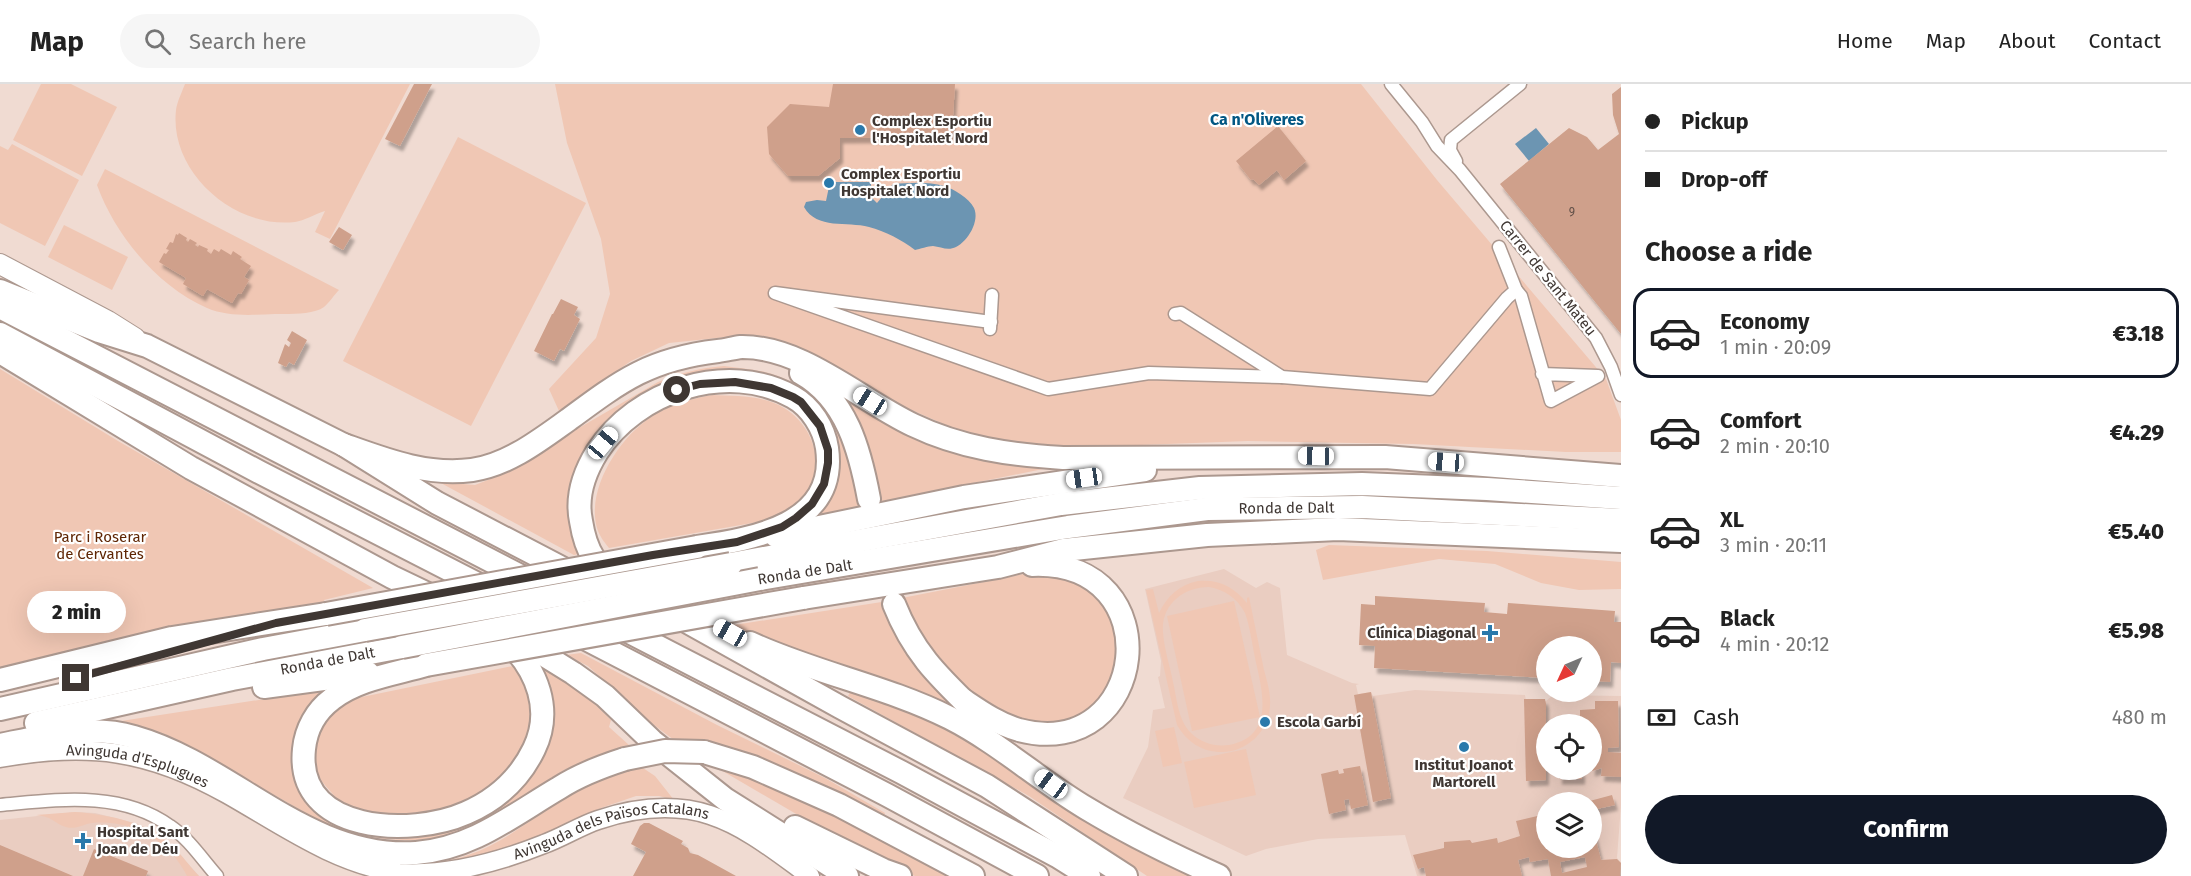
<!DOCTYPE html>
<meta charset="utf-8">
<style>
:root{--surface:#fff;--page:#f6f6f6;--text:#222;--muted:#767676;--line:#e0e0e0;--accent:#111827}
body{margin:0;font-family:"Fira Sans",sans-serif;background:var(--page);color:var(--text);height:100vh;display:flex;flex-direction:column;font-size:22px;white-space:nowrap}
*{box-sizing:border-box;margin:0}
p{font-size:20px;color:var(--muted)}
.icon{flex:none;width:33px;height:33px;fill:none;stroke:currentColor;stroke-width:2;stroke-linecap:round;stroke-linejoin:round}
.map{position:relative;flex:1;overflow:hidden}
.panel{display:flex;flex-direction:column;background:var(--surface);width:570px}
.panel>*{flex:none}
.guide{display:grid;align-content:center;height:132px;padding:0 24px;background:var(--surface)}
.needle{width:39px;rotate:226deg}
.controls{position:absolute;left:1536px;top:552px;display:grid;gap:12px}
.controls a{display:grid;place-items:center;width:66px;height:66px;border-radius:50%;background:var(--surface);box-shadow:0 6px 24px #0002;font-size:30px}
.end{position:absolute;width:27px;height:27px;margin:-14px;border:8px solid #3f3733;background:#fff;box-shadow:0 0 0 3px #fff}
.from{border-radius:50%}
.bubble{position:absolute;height:42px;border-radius:21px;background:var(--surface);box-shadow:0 6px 24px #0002;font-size:20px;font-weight:800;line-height:42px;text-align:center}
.car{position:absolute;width:18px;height:36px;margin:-18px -9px;border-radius:8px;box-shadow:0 0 4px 2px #0007;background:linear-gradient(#fff 24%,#345 0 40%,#fff 0 76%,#345 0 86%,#fff 0)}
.guide b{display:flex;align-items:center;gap:21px;height:57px;font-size:22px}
.guide b+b{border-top:2px solid var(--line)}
.guide i{width:15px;height:15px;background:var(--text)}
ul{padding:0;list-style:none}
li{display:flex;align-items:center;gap:18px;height:90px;margin:0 12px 9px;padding:0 12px;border:3px solid transparent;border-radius:18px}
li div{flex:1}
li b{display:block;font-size:22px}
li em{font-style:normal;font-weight:800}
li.active{border-color:var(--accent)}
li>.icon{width:54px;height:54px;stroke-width:1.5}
h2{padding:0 24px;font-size:27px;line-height:72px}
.pay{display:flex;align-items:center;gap:15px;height:66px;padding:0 24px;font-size:22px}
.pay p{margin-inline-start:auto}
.primary-button{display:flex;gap:12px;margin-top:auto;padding:12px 24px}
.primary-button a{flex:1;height:69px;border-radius:36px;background:var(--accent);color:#fff;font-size:24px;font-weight:800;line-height:69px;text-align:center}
header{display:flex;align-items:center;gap:36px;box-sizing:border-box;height:84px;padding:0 30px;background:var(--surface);border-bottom:2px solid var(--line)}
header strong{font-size:28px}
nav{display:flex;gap:33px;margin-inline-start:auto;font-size:21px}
.search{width:420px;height:54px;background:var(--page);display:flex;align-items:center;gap:15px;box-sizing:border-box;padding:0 21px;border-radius:33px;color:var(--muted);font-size:22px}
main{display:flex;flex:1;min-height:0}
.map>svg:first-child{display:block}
.built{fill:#eacdc1;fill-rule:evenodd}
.green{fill:#f0c7b4;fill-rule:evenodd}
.water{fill:#6c95b2}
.building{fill:#cfa08b;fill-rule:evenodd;filter:url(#shadow)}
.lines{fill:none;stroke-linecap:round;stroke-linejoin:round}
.street-casing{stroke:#ac988f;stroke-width:15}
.secondary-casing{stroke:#ac988f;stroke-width:21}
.primary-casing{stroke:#ac988f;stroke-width:22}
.highway-casing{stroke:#ac988f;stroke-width:26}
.street{stroke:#fff;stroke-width:12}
.secondary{stroke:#fff;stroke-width:18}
.primary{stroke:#fff;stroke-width:20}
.highway{stroke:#fff;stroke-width:22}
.highway-bridge-casing{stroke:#ac988f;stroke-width:26;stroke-linecap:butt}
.highway-bridge{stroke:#fff;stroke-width:22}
.route{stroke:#3f3733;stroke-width:8}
.poi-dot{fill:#2a79ab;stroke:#fff;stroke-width:2}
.labels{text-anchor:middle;stroke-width:4.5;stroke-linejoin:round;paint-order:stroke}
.number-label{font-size:12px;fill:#635149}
.poi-label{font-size:15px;font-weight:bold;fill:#3f3733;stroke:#fff;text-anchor:start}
.street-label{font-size:15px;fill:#3f3733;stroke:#fff}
.park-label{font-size:15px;fill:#5f2604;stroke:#fff}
.neighbourhood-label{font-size:16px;font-weight:bold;fill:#025783;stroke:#fff}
</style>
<header>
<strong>Map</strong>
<div class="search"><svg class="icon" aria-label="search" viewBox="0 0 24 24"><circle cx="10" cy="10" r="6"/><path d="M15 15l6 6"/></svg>Search here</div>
<nav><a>Home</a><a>Map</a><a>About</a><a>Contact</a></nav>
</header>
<main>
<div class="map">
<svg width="1621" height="792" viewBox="0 0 1621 792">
<defs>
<filter id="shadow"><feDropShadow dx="3" dy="5.5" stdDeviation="1.5" flood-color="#0004"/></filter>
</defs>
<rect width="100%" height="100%" fill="#f0dbd2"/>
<g class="built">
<path d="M1224 485 1256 504 1267 498 1280 504 1287 571 1352 599 1359 600 1356 601 1358 610 1371 608 1373 612 1415 606 1525 611 1526 617H1546L1553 611 1621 612V721L1617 774 1621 779 1620 792H1417L1405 751 1318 755 1266 765 1246 772 1123 714 1148 663 1153 626 1165 624 1158 593 1160 592 1161 577 1145 505ZM1546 640H1592V686H1546ZM1546 718H1592V764H1546Z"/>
<path d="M75 728 95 729 139 740 157 751 174 764 199 792H0V736Z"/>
</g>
<g class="green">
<path d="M41 0H71L117 23 82 92 13 56Z"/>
<path d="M185 0H410L330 155 315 148 325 127C315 130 304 137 295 138 234 145 169 88 176 26 177 18 182 8 185 0Z"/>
<path d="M555 0H1361L1437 96 1606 295 1621 336V368H1566L1413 360 1248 357 1140 361H1035L969 351 877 311 781 261 745 251 669 259 631 277 559 327 549 305 596 254 610 210 601 155 567 59Z"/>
<path d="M458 53 586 119 471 342 343 277Z"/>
<path d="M12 60 79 96 45 162 0 139V62L8 66Z"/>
<path d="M105 85 339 206C334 211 329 219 324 223 313 231 288 230 275 230 252 231 228 233 207 224 157 202 115 151 97 101Z"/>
<path d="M64 141 128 173 112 206 48 173Z"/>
<path d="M724 282C737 284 752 285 765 288 834 306 847 363 862 423L813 434 838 386 836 358 831 341 727 288 587 365 577 381 570 406 582 469 574 471 439 398 475 401 493 394 658 298C680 289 700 284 724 282Z"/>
<path d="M0 285 118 357 373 504 324 516 325 520 0 590Z"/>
<path d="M839 307 1063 381 878 418C880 377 862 340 839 307Z"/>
<path d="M712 311C735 312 763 311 784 324 816 343 829 389 799 417 787 428 773 433 758 438L609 464C604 458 599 451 597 444 586 405 619 354 651 333 669 321 690 315 712 311Z"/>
<path d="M1329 461 1487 467 1621 478V505L1579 506 1541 499 1495 480 1439 475 1323 496 1316 466Z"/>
<path d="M1039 487 1054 488 1097 510 1117 535 1120 581 1097 622 1065 639 1020 636 994 624 968 606 945 585 929 564 902 514Z"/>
<path d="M1198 497C1219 495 1234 503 1247 519V514L1249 513C1254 537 1259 562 1264 586 1267 597 1271 610 1270 622 1269 647 1247 668 1222 668 1202 668 1187 658 1177 641L1146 506 1153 505 1159 529C1167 512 1179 501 1198 497ZM1209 503C1225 506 1237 514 1245 529 1250 543 1252 559 1255 574 1262 606 1276 652 1229 661 1215 663 1201 659 1191 649 1178 636 1177 615 1173 598 1170 582 1164 565 1163 548 1161 521 1183 503 1209 503Z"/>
<path d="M888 517 963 631 771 559 734 541Z"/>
<path d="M1234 517 1260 633 1192 647 1167 532Z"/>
<path d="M581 569 717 641 825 694 885 729 884 732 736 665 706 657 674 656 646 635 588 582 566 571Z"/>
<path d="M535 579 576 602 611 636 609 643 629 661 591 674 564 686 499 731 456 750 420 757 386 755 355 751 325 740 181 658 164 650 121 637 317 607 320 614 301 697 375 751 394 753 416 752 454 746 477 734 533 689Z"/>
<path d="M522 580 531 594 532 648 511 685 468 719 412 733 383 730 356 724 337 715 318 693 312 676 315 656 326 635 340 622 357 614Z"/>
<path d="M853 603 934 634 1193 792H1147L1029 712 848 612Z"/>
<path d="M1174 643 1182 679 1163 683 1155 647Z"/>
<path d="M1246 665 1256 711 1194 724 1184 678Z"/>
<path d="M640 682 655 692 674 716 659 712H636L601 724 522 761 460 780 418 779C434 777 453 777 468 771 504 759 532 734 564 715 588 700 613 690 640 682Z"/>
<path d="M714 682 779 702 956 792H915L875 776Z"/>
<path d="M75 728C111 731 147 738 174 764 183 772 190 783 199 792H187C170 757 132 735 92 739 83 740 76 746 66 743 53 739 54 733 36 731Z"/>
</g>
<g class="water">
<path d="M1536 44 1549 60 1529 77 1515 60Z"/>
<path d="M830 98H871V113L877 119 893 100C910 99 927 97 944 102 954 105 969 114 974 124 980 137 968 157 956 163 948 167 941 163 933 162 928 162 920 165 915 166 902 156 885 147 869 143 847 137 817 146 804 123L806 118 817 116 826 117Z"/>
</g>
<g class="building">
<path d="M414 0H432L400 62 385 55Z"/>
<path d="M833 0H955L952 49 947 53 840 54V74L818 92H788L769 70 767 43 790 20 829 23Z"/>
<path d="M1621 3V250L1500 100 1569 44 1587 53 1598 66 1619 50 1613 31 1612 10Z"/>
<path d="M1278 42 1306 77 1284 96 1277 86 1259 101 1253 95 1251 96 1236 77Z"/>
<path d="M339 143 352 151 343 166 329 158Z"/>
<path d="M179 149 187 154 186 156 188 158 190 155 197 159 195 161 198 163 199 161 208 165 207 167 211 170 214 165 219 168 221 165 231 171 233 167 242 173 240 175 251 182 244 193 249 196 241 210 238 209 232 219 207 205 203 212 183 200 186 194 159 178 164 169 166 170 169 166 166 165 170 158 173 159 176 150 178 151Z"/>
<path d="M561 215 578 223 574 231 580 235 564 267 560 265 554 277 534 267 552 230H553Z"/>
<path d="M292 247 307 256 294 281 289 278 286 283 278 279 285 260 289 263 291 259 287 256Z"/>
<path d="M1375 512 1485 519 1484 528 1507 530 1508 519 1615 527 1614 538H1621V579L1611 578 1610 598 1592 597V562H1546V594L1374 584 1375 562 1359 561 1361 520 1375 521Z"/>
<path d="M1371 608 1391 714 1373 718 1354 611Z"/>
<path d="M1524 615H1545L1546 620V696L1526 697Z"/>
<path d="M1595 617H1618L1619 663 1608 664V668L1621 669V693L1601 692 1602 684 1592 687V640H1580V626L1595 625Z"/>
<path d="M1574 634V640H1555V635Z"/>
<path d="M1360 682 1368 721 1351 725 1349 715 1344 716 1346 726 1329 730 1321 690 1338 686 1339 690 1344 689 1343 685Z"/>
<rect x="1559" y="686" width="23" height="9"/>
<path d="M1612 711 1615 721 1592 726V718H1586Z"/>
<path d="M1546 730V764H1592V740L1601 776 1617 775 1621 779 1620 792H1551L1548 775 1530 778 1529 773 1518 776 1522 792H1426L1424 783 1418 785 1413 771 1444 764V758L1470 756 1472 759 1497 754 1498 759 1520 752 1516 737ZM1585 773 1587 783 1562 789 1560 778Z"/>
<path d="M644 739H649L683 757 681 760 688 764 690 769 698 771 736 792H633L646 768 631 760 640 742Z"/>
<path d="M0 761 73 792H0Z"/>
<path d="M94 765 148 787 146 792H83Z"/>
</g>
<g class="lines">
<defs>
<g id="street">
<path d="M1391 0 1422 38 1437 62 1460 86 1596 254 1611 283 1621 311"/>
<path d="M1456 77 1450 66 1451 56 1520 0"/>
<path d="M1516 206 1521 212 1551 317 1598 292 1542 290"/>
<path d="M1175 230 1181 229 1282 293 1430 305 1507 214 1516 206 1499 163"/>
<path d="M991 238 775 209 1048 305 1149 289 1282 293"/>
<path d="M990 245 992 211"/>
<path d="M0 721C57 716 120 706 170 742 189 755 202 775 217 792"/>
</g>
<g id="secondary">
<path id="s1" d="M0 674C88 658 149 666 227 710 282 741 335 780 399 789 449 792 499 778 544 760 563 753 580 742 598 736 634 724 673 719 710 731 747 743 779 770 810 792"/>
</g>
<path id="primary" d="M0 180 108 237 135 254"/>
<g id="highway">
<path d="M0 207 99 247 147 262 344 361 437 419 579 493"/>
<path d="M0 223 534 499"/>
<path d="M0 250 259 388 493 508"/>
<path d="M0 268 191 384 392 493 440 516"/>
<path d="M801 289C847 315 860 367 869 415"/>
<path d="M344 361C386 376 427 392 472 386 508 381 540 356 568 336 622 296 650 275 718 267 726 266 733 264 741 263 802 262 860 316 913 341 961 364 1011 371 1063 374L1385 373 1621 392"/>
<path d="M776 452 964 413 1145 386"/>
<path d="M697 463C753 455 838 441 827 364 824 344 811 323 793 313 727 276 636 307 597 368 584 389 576 413 581 437 586 469 596 483 623 502L840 623 987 702 1126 792"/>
<path d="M731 480 1061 420 1200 404 1362 400 1487 405 1621 414"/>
<path id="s2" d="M760 495 1068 443 1207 425 1362 423 1621 436"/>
<path d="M803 514 998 483 1064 466 1207 451 1338 445 1621 457"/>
<path d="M894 520C913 568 937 591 973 626"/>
<path d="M579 522 901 688 1057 772 1089 792"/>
<path d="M536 529 887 711 1037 792"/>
<path d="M518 555 573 589 605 612 652 657 725 715 847 792"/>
<path d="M750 559C815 589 886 602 950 634 999 659 1039 696 1086 724 1129 750 1174 772 1219 792"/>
<path d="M426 581C395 590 357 595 332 615 316 627 306 645 304 665 295 750 412 753 466 729 496 716 520 694 534 665 553 626 537 586 508 558"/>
<path d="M0 596 172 554 326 530"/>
<path d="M264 603 368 589"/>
<path d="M963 616C981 628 998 640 1019 646 1149 680 1173 475 1032 481"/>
<path d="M0 625 263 565 365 546"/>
<path id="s3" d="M36 639 232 595 402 563"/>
<path d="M0 661C44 652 90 640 134 653 233 681 307 776 416 769 472 765 513 731 559 704 579 691 603 682 625 675"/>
<path d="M704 668 753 683 839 721 973 792"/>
<path d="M795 743 883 786 900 792"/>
</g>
</defs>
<use href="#street" class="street-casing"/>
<use href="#secondary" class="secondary-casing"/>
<use href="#primary" class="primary-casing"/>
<use href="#highway" class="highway-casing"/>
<use href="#street" class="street"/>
<use href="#secondary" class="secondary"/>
<use href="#primary" class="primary"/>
<use href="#highway" class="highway"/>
<defs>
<g id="highway-bridge">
<path d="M326 530 697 463"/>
<path d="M365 546 731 480"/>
<path d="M402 563 760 495"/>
<path d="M426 581 803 514"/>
<path d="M625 675 665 667 704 668"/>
</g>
</defs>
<use href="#highway-bridge" class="highway-bridge-casing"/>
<use href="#highway-bridge" class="highway-bridge"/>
</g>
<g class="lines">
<path class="route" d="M76 594 276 539 653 471 737 458 782 443 796 434 812 420 824 400 828 379V366L820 342 801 318 793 313 771 304 735 298 700 300 677 306"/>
</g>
<g class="poi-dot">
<circle cx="860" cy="46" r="6"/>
<circle cx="829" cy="99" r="6"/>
<path d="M1487 540h6v6h6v6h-6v6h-6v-6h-6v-6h6z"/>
<circle cx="1265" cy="638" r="6"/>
<circle cx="1464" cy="663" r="6"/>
<path d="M80 748h6v6h6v6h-6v6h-6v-6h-6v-6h6z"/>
</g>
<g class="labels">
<g class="number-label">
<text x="1572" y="132">9</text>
</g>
<g class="poi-label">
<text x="872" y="42">Complex Esportiu<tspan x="872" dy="17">l'Hospitalet Nord</tspan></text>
<text x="841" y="95">Complex Esportiu<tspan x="841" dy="17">Hospitalet Nord</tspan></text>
<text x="1476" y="554" text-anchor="end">Clínica Diagonal</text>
<text x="1277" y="643">Escola Garbí</text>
<text x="1464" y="686" text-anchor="middle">Institut Joanot<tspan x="1464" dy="17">Martorell</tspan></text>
<text x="97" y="753">Hospital Sant<tspan x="97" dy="17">Joan de Déu</tspan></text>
</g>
<g class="street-label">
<text transform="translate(1548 194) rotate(51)" y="5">Carrer de Sant Mateu</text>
<text dy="5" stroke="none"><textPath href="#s2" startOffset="532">Ronda de Dalt</textPath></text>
<text transform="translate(805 488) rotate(-9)" y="5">Ronda de Dalt</text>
<text dy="5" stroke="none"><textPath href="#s3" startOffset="298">Ronda de Dalt</textPath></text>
<text dy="5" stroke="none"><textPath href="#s1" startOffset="140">Avinguda d'Esplugues</textPath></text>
<text dy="5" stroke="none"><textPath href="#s1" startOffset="645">Avinguda dels Països Catalans</textPath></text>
</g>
<g class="park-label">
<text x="100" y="458">Parc i Roserar<tspan x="100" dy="17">de Cervantes</tspan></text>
</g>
<g class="neighbourhood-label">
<text x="1257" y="41">Ca n'Oliveres</text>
</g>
</g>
</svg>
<div class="controls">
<a><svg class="needle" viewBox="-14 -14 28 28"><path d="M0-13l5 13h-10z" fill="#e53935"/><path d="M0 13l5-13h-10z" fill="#767676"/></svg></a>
<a><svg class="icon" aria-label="locate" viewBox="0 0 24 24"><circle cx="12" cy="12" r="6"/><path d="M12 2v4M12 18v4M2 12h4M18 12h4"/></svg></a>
<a><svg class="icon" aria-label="layers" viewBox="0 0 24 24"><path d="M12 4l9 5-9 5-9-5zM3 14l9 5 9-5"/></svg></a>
</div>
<i class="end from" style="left:677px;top:306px"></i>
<i class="end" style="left:76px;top:594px"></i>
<div class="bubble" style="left:27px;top:507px;width:99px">2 min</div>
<i class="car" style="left:870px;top:317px;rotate:302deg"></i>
<i class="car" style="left:603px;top:359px;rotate:40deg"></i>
<i class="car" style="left:1316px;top:372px;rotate:271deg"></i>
<i class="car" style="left:1446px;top:378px;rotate:274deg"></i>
<i class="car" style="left:1084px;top:394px;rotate:262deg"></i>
<i class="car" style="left:730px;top:549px;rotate:299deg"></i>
<i class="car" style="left:1051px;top:700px;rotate:306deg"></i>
</div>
<section class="panel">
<div class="guide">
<b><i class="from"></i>Pickup</b>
<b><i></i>Drop-off</b>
</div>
<h2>Choose a ride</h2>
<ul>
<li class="active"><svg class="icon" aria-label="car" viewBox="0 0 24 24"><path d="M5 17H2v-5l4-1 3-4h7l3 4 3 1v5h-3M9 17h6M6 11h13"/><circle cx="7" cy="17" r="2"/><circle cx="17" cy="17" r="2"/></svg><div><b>Economy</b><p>1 min · 20:09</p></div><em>€3.18</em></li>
<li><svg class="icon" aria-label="car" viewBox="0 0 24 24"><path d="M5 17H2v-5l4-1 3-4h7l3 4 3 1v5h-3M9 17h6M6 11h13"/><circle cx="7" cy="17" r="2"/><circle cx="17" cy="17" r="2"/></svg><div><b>Comfort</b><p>2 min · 20:10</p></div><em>€4.29</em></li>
<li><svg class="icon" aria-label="car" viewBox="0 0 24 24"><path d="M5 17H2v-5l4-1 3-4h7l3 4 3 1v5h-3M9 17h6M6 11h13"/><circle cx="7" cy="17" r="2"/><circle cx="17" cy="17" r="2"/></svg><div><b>XL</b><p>3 min · 20:11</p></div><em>€5.40</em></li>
<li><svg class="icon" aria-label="car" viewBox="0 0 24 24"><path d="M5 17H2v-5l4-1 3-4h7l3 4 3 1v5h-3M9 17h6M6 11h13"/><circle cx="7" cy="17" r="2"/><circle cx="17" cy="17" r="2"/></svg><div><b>Black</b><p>4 min · 20:12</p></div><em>€5.98</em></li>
</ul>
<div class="pay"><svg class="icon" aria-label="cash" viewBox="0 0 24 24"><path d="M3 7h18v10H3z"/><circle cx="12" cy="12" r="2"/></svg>Cash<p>480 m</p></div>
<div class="primary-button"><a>Confirm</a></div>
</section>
</main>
